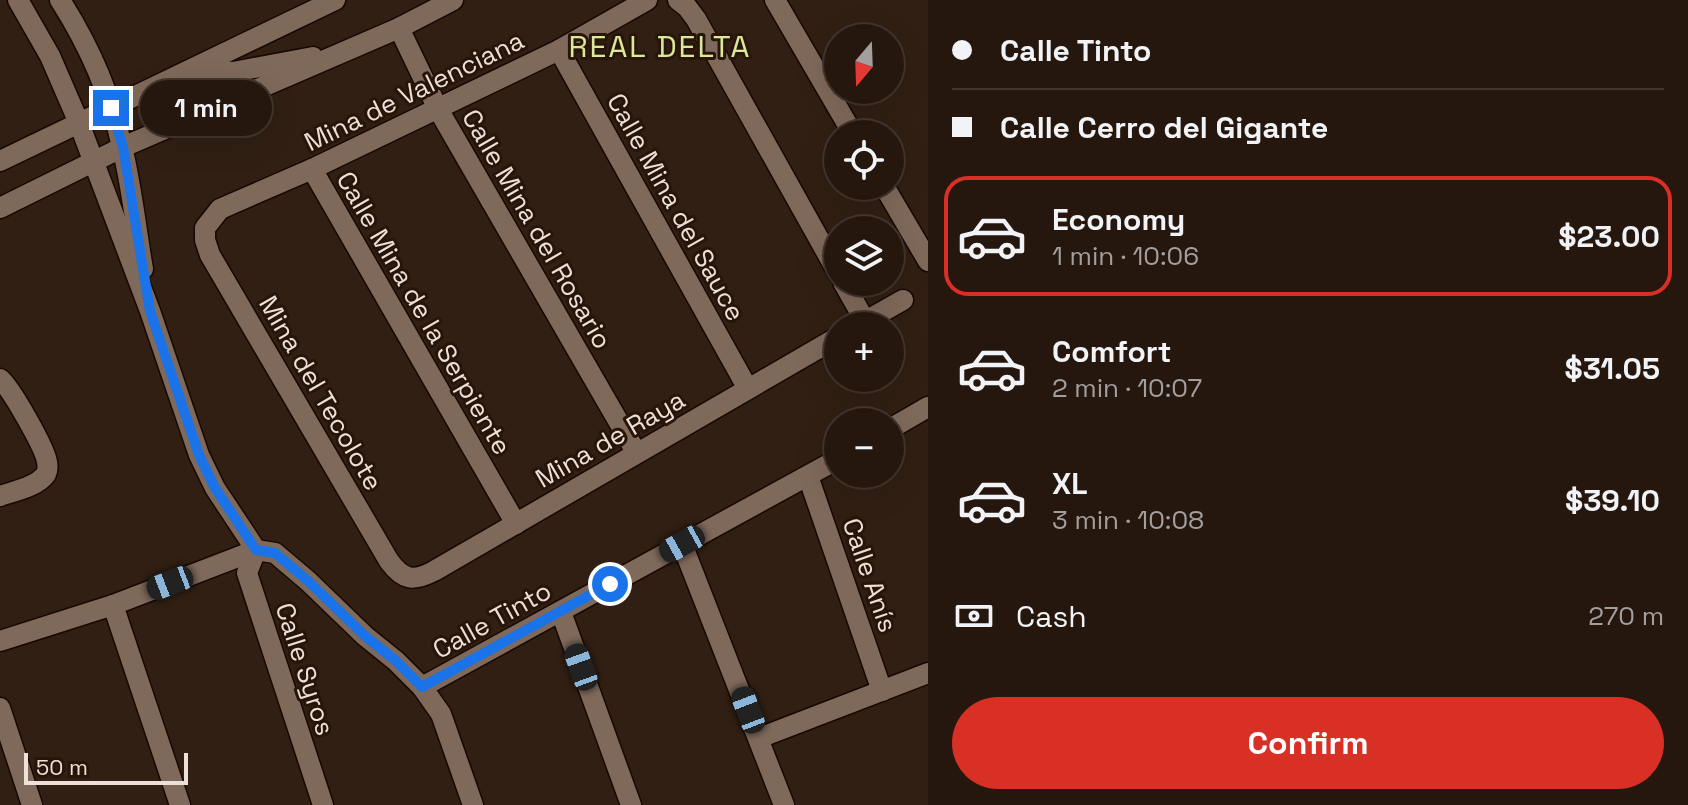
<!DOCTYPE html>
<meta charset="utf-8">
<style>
:root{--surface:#25170e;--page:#31241c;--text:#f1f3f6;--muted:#a39f9e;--line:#42362e;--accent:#d93025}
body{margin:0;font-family:"Space Grotesk",sans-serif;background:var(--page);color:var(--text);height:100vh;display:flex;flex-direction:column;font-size:30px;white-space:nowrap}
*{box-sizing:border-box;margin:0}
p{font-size:26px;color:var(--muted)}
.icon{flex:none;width:44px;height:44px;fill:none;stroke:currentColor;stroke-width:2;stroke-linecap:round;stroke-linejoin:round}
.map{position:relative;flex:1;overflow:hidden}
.details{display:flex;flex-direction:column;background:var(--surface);width:760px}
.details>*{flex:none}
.banner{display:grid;align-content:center;height:176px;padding:0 24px;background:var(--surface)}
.needle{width:52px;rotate:199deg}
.fabs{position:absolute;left:824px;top:24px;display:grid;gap:16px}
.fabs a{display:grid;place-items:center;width:80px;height:80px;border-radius:50%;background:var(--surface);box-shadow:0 8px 32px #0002,0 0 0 2px var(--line);font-size:40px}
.scale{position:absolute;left:24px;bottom:20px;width:164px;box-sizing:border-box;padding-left:8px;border:4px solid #ede0d8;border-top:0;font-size:22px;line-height:28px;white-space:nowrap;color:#ede0d8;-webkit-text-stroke:6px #27150a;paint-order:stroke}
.end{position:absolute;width:36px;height:36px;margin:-18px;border:10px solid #1a73e8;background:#fff;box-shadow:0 0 0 4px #fff}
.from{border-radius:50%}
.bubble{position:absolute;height:56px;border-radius:28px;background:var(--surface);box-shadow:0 8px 32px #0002,0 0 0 2px var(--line);font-size:26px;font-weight:700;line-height:56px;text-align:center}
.car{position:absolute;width:24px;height:48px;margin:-24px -12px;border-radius:10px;box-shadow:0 0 6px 2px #0007;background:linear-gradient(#222 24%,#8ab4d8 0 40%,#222 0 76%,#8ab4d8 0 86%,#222 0)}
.banner b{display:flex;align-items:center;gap:28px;height:76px;font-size:30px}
.banner b+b{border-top:2px solid var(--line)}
.banner i{width:20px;height:20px;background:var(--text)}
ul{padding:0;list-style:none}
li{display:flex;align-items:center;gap:24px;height:120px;margin:0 16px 12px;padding:0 8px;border:4px solid transparent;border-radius:24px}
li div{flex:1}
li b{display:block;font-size:30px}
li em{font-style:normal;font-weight:700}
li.active{border-color:var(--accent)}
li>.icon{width:72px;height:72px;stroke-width:1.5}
.pay{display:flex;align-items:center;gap:20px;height:88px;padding:0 24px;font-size:30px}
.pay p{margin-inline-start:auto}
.primary-button{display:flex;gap:16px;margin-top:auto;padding:16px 24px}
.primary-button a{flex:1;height:92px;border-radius:48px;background:var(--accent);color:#fff;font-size:32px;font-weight:700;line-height:92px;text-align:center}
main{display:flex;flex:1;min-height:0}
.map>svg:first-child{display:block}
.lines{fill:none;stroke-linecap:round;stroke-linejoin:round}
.minor-casing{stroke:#180801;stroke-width:23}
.minor{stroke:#7f695b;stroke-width:20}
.route{stroke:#1a73e8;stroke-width:10}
.labels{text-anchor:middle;stroke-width:6;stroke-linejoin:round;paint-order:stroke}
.street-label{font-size:26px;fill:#ede0d8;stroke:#27150a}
.quarter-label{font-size:30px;letter-spacing:2px;fill:#dbe89a;stroke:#27150a}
</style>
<main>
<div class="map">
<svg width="928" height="805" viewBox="0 0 928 805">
<rect width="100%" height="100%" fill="#311f13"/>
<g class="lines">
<defs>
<g id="minor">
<path d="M18 0 50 56 79 123 150 311 199 455 215 488 256 550 275 553 308 581 365 636 396 661 422 687 441 714 473 805"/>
<path d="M60 0C88 44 111 96 122 147 132 187 136 229 143 269"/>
<path d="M647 0 559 50 312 169 220 209 205 228V240L210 255 389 561C403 580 413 582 434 571L838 337"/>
<path d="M678 0 687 7 696 19 838 273"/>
<path d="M775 0 853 134"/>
<path d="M399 28 438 109 636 452"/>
<path d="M559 50 748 389"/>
<path d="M195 69 233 72 313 57"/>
<path d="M0 161 335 0"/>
<path d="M312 169 516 524"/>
<path d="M884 186 928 261"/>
<path d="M0 208 123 147 399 28 453 0"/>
<path d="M843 282 865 321"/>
<path d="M857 326 903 300"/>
<path d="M0 379C11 388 45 448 47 462 48 467 48 470 46 474 37 487 14 491 0 496"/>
<path d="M890 429 928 407"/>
<path d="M808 476 882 691"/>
<path d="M682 544 784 805"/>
<path d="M256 550 247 573 323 805"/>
<path d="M113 605 180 805"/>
<path d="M561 612 631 805"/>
<path d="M0 641 113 605 256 550"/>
<path d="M422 687 838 459"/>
<path d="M0 708 32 805"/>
<path d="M759 738 928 673"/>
</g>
</defs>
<use href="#minor" class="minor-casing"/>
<use href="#minor" class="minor"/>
</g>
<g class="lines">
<path class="route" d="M111 108 123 147 150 311 199 455 215 488 256 550 275 553 308 581 365 636 396 661 422 687 610 584"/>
</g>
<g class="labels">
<g class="street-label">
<text transform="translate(414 91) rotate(-26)" y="9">Mina de Valenciana</text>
<text transform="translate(676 207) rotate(61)" y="9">Calle Mina del Sauce</text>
<text transform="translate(537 229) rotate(60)" y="9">Calle Mina del Rosario</text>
<text transform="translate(424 313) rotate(60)" y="9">Calle Mina de la Serpiente</text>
<text transform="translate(321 393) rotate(60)" y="9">Mina del Tecolote</text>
<text transform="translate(610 439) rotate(-30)" y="9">Mina de Raya</text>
<text transform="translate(870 575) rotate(71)" y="9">Calle Anís</text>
<text transform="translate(492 620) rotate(-29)" y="9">Calle Tinto</text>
<text transform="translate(305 669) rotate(72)" y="9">Calle Syros</text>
</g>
<g class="quarter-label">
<text x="660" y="57">REAL DELTA</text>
</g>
</g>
</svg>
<div class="fabs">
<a><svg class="needle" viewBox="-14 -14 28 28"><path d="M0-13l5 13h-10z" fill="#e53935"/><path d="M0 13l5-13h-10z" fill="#a39f9e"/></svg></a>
<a><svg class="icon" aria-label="locate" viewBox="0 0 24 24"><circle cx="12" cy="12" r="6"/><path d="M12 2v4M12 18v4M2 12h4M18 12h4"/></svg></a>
<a><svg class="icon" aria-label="layers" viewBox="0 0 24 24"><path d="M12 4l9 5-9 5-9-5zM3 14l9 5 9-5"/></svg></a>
<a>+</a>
<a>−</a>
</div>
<div class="scale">50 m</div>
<i class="end from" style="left:610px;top:584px"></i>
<i class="end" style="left:111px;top:108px"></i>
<div class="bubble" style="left:140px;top:80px;width:132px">1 min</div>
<i class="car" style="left:682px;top:544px;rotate:241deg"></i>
<i class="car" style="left:170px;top:583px;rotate:249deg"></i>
<i class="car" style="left:581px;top:667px;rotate:340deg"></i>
<i class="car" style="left:748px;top:710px;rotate:339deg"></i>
</div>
<section class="details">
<div class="banner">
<b><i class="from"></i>Calle Tinto</b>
<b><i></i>Calle Cerro del Gigante</b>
</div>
<ul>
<li class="active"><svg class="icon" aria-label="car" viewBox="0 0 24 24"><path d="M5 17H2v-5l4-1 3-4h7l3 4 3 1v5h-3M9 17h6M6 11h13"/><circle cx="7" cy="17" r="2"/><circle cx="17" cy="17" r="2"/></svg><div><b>Economy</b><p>1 min · 10:06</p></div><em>$23.00</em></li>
<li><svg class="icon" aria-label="car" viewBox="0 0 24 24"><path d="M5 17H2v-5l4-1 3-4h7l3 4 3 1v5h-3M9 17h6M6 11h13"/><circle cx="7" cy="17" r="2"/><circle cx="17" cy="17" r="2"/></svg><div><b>Comfort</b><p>2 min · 10:07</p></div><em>$31.05</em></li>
<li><svg class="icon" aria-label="car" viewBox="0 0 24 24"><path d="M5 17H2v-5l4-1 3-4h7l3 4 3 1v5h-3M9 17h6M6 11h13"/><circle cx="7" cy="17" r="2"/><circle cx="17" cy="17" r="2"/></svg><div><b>XL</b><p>3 min · 10:08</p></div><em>$39.10</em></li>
</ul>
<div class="pay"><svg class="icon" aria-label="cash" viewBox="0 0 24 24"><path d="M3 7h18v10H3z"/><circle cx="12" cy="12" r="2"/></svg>Cash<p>270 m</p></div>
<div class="primary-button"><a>Confirm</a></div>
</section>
</main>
